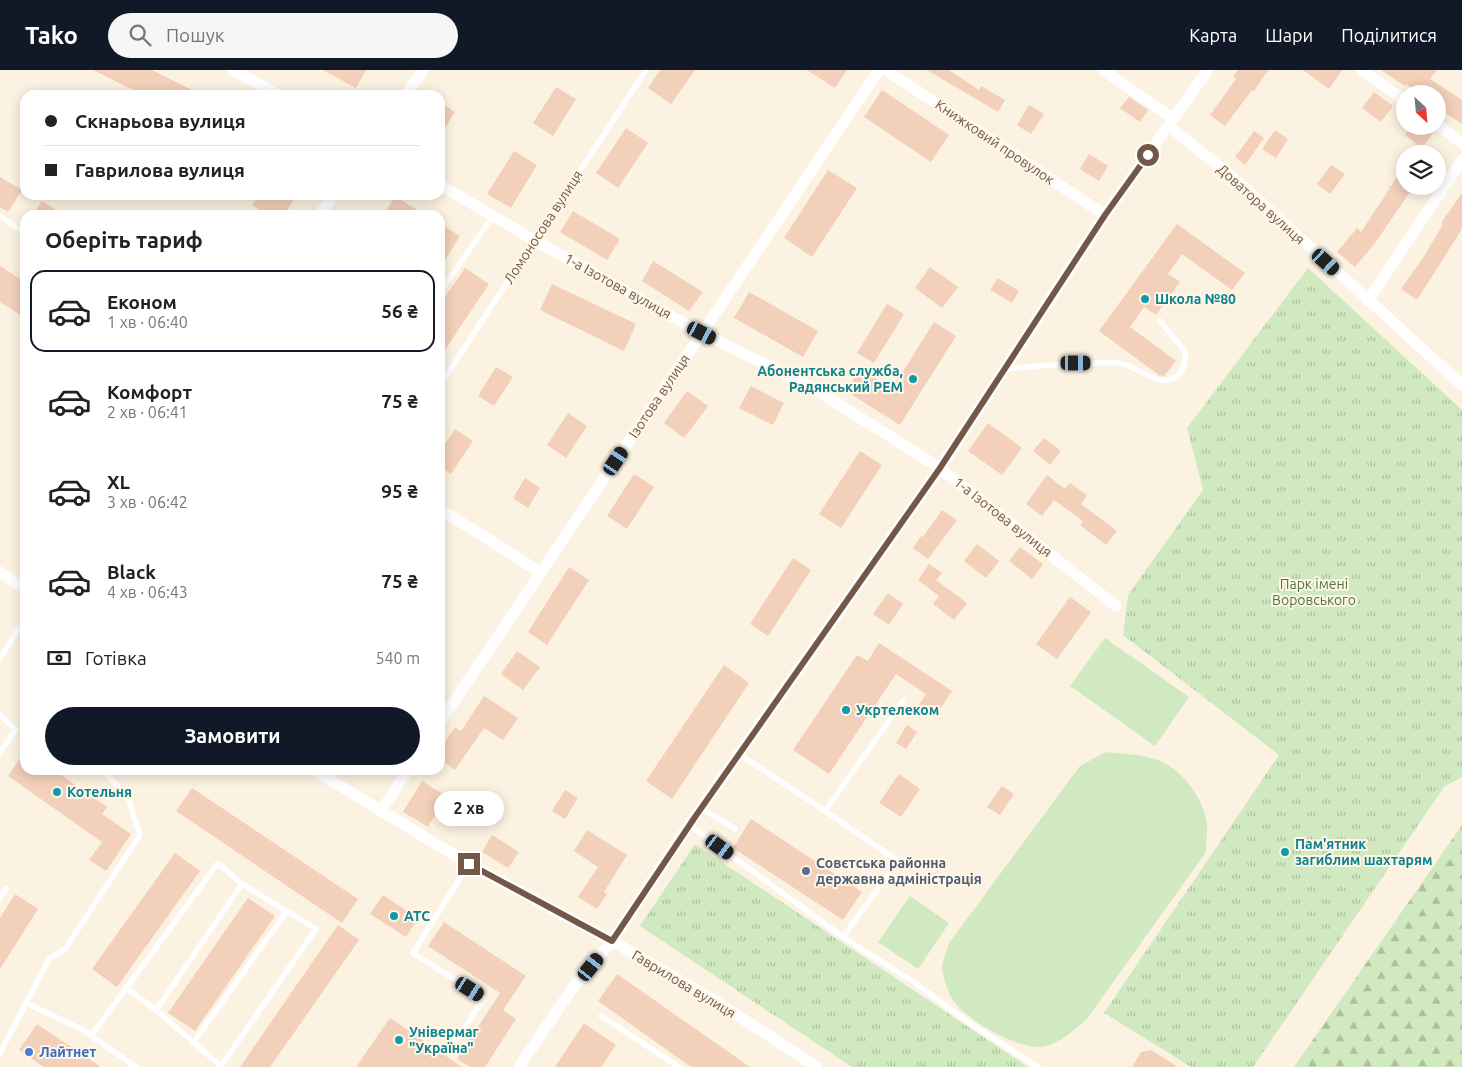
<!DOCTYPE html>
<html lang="uk">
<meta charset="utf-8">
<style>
:root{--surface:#fff;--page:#f6f6f6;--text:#222;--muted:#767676;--line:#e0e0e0;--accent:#111827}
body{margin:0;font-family:Ubuntu,sans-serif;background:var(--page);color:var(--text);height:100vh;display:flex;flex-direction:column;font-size:19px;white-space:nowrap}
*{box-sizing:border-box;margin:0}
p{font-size:16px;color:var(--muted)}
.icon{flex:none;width:28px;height:28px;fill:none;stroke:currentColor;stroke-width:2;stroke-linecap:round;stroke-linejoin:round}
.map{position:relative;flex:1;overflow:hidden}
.details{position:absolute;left:20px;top:140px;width:425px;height:565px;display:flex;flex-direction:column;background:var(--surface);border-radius:15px;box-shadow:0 2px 12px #0003}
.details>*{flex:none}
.top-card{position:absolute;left:20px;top:20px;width:425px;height:110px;border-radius:15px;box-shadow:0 2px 12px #0003;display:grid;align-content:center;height:110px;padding:0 25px;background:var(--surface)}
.needle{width:32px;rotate:154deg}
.controls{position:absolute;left:1396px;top:15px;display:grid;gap:10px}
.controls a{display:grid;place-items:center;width:50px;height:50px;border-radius:50%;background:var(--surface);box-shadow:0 2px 12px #0003;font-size:25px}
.end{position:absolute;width:22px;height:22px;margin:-11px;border:6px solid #735848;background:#fff;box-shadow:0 0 0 2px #fff}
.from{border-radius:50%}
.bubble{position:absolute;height:35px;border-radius:18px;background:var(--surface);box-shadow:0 2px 12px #0003;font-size:16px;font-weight:700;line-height:35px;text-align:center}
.car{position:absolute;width:15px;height:30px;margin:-15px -8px;border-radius:6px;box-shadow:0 0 4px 1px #0007;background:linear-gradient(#222 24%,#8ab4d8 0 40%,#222 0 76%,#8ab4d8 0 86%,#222 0)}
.top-card b{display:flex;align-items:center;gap:18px;height:48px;font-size:19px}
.top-card b+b{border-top:1px solid var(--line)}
.top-card i{width:12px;height:12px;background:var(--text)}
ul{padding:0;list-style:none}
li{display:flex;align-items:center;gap:15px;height:82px;margin:0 10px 8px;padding:0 15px;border:2px solid transparent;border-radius:15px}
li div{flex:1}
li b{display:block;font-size:19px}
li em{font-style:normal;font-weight:700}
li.current{border-color:var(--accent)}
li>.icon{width:45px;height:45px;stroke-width:1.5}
h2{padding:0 25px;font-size:22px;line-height:60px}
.pay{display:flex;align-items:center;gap:12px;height:55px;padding:0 25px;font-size:19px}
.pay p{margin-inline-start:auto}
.primary-button{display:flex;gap:10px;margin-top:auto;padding:10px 25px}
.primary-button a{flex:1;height:58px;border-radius:30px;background:var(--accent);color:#fff;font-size:20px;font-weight:700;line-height:58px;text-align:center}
header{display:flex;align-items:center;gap:30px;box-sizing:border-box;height:70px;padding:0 25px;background:var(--accent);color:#fff}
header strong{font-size:24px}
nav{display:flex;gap:28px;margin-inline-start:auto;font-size:18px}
.search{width:350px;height:45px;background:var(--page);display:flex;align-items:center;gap:12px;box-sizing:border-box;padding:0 18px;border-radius:28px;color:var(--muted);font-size:19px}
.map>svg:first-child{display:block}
.grass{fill:url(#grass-tufts)}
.forest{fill:url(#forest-firs)}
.pitch{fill:#d0e9c0}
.building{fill:#f2d0b9}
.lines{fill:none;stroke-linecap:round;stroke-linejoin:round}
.lane{stroke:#fff;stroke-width:5.5}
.street{stroke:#fff;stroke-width:11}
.route{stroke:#735848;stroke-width:6}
.culture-dot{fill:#0f9aa8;stroke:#fff6e7;stroke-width:2}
.service-dot{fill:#5c6f8a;stroke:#fff6e7;stroke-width:2}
.shop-dot{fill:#3f7fe0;stroke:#fff6e7;stroke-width:2}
.labels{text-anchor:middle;stroke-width:4;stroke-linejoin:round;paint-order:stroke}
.street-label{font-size:14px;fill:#735848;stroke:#fff6e7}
.culture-label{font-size:14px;font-weight:bold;fill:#0d838f;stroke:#fff6e7;text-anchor:start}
.park-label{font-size:14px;fill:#507940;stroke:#fff6e7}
.service-label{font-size:14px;font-weight:bold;fill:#4e5e75;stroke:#fff6e7;text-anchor:start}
.shop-label{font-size:14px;font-weight:bold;fill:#366cbe;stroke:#fff6e7;text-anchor:start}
</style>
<header>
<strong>Tako</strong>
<div class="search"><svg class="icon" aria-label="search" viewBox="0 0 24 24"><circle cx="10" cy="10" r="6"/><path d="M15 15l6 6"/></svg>Пошук</div>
<nav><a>Карта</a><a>Шари</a><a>Поділитися</a></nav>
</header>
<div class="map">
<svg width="1462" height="997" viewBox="0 0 1462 997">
<defs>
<pattern id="grass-tufts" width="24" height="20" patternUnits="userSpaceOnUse" patternTransform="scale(1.25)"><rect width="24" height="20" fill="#d0e9c0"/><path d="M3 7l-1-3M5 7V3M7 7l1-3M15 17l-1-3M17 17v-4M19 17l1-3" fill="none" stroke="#adc09e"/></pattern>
<pattern id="forest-firs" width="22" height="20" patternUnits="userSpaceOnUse" patternTransform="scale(1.25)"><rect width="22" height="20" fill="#d0e9c0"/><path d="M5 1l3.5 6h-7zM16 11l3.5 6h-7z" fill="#adc09e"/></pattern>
</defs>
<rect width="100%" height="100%" fill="#fcf2e1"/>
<g class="grass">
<path d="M1308 198 1462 340V707L1444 717 1253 997H1191L1104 943 1279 685 1123 565 1128 525 1203 420 1187 358Z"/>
<path d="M695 774 1028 997H852L640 856Z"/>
</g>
<path class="forest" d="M1462 755V997H1294Z"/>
<g class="pitch">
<path d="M1105 568 1189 627 1155 676 1070 616Z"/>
<path d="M1106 682C1124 684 1143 684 1160 691 1184 701 1207 733 1207 758 1207 766 1206 774 1206 782L1086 950C1074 960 1055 977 1040 977 1015 978 961 948 950 925 947 918 943 906 942 899 942 891 947 880 949 873L1080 696Z"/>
<path d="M910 826 949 853 918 899 878 872Z"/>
</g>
<g class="building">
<path d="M93 0H152L202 25H143Z"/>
<path d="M323 0H366L356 18Z"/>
<path d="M660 0H695L671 34 648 18Z"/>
<path d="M807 0H847L835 18Z"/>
<path d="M927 0H949L979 20 981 16 1005 30 998 42Z"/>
<path d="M1238 0H1268L1254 21 1252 20 1225 56 1210 45 1236 9 1233 7Z"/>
<path d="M1303 0H1342L1329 19Z"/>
<path d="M1381 0H1437L1430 9 1462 30V54L1438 38V24H1421L1406 14 1405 16Z"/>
<path d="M556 17 576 29 553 66 533 53Z"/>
<path d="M882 20 949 65 931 92 864 47Z"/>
<path d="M1374 22 1393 36 1381 52 1362 38Z"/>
<path d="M1129 27 1148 40 1140 52 1120 38Z"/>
<path d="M440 33 455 42 440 66Z"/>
<path d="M1029 35 1044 44 1031 64 1017 55Z"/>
<path d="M1411 56H1421L1432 64 1422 78 1405 65Z"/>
<path d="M626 58 648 73 618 118 596 103Z"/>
<path d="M1275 60 1288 69 1276 88 1262 79Z"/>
<path d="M1254 61 1264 68 1245 95 1235 87Z"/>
<path d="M514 81 537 95 511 138 487 124Z"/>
<path d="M1089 84 1108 96 1099 111 1080 99Z"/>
<path d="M1331 95 1345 104 1330 124 1317 114Z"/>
<path d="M1405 96V116H1414L1375 173 1355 197 1337 182 1357 158 1361 162 1390 118 1387 116H1391Z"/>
<path d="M828 100 857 118 812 187 784 168Z"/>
<path d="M0 107 22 120 8 142 0 137Z"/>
<path d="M1462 123V159L1417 230 1401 219 1423 188 1443 154 1441 153Z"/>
<path d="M259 125H297L284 145H268L252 135Z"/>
<path d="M395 126 425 145H384Z"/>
<path d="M42 131 64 145H33Z"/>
<path d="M573 141 620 169 607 190 560 162Z"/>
<path d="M440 154 460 166 440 198Z"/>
<path d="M1177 154 1245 203 1232 220 1182 184 1168 204 1180 212 1156 245 1144 237 1130 257 1176 291 1164 306 1159 305 1099 261Z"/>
<path d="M653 191 703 222 689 241 642 211Z"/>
<path d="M0 196 25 212V248L0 232Z"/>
<path d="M930 197 958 217 942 238 915 218Z"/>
<path d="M465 198 489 214 440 287V234Z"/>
<path d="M998 208 1019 221 1012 233 990 220Z"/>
<path d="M552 214 636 254 624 281 540 240Z"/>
<path d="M749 222 818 261 803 287 734 248Z"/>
<path d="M887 234 904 244 874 293 857 283Z"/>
<path d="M934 252 956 266 900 355 846 321 860 299 892 319Z"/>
<path d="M496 297 513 307 494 336 478 326Z"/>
<path d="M751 316 784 333 773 355 739 338Z"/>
<path d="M687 321 708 336 684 368 664 353Z"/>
<path d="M568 343 587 356 566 388 547 375Z"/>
<path d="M988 353 1022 378 1002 405 968 381Z"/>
<path d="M455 359 473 371 451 404 440 397V382Z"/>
<path d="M1044 368 1061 381 1050 395 1033 381Z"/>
<path d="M860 381 882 395 841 458 819 444Z"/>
<path d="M634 404 654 417 627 459 607 446Z"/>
<path d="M1047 405 1065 419 1070 413 1087 425 1081 434 1117 461 1106 475 1080 455 1083 451 1054 430 1042 446 1026 434Z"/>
<path d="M525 408 540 418 528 438 513 428Z"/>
<path d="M942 440 957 450 928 489 913 478 921 466 923 467Z"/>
<path d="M977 474 999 491 986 508 964 491Z"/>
<path d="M1020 477 1043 494 1032 509 1009 491Z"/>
<path d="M793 488 811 500 768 566 750 554Z"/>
<path d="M929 494 942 503 936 510 967 533 954 550 933 534 939 526 918 510Z"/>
<path d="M569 497 589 510 547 575 528 562Z"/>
<path d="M888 523 903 534 889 555 873 544Z"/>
<path d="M1070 527 1091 542 1057 589 1036 574Z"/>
<path d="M879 573 952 621 935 646 919 635 926 624 896 604 829 704 793 680 857 585 868 591Z"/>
<path d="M517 581 540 597 523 620 501 604Z"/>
<path d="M724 595 749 613 672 729 646 711Z"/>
<path d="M484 626 518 648 503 670 484 658 455 700 440 689V679L455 657 461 661Z"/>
<path d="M907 655 917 662 906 679 896 673Z"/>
<path d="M25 681V700H54L107 737 102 744 131 764 106 801 89 790 102 772 8 706Z"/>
<path d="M899 704 920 719 901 747 879 733Z"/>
<path d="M422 711 446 726 428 757 403 742Z"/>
<path d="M1002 716 1014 724 1000 745 987 737Z"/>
<path d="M192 718 358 829 342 853 176 741Z"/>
<path d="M565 720 578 728 565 749 552 741Z"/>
<path d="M751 749 862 822 843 850 733 778Z"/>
<path d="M587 760 627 785 604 822 607 824 597 839 578 827 598 797 574 781Z"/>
<path d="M492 765 519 782 508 798 482 782Z"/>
<path d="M175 783 200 801 117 917 92 899Z"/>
<path d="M15 824 38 839 0 899V848Z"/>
<path d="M383 825 418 848 406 867 370 844Z"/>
<path d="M248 828 275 846 195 961 168 943Z"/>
<path d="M444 852 526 906 503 940 516 949 485 997H470L457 989 500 923 428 876Z"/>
<path d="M338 855 359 870 270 997H240Z"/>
<path d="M617 904 750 997H691L598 931Z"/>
<path d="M390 948 462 997H356Z"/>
<path d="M584 953 616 975 601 997H555Z"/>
<path d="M37 954 101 997H44L19 980Z"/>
<path d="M1151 980 1178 997H1132L1141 982Z"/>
</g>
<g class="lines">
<g class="lane">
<path d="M0 146 25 163"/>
<path d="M440 222 493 146"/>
<path d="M1006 299C1036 296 1065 293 1095 293 1103 293 1111 292 1119 293 1134 295 1156 314 1169 310 1182 307 1185 295 1186 283L1160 251"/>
<path d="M440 315 646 0"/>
<path d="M0 588 25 549"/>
<path d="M0 645 16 660 0 682"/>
<path d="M739 684 825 741 898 791 843 867"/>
<path d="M701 738 735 759"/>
<path d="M825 741 903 631"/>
<path d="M689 755 843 867 915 913 974 956 1038 997"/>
<path d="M0 828 6 819"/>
<path d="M126 918 156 940 221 996 316 859 242 814"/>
<path d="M26 933 83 960 136 997"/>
<path d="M601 946 679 997"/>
<path d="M91 966 218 793 242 814 156 940"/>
<path d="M193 973 287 841"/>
<path d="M453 975 484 928 413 883 469 794"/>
<path d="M0 983 49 889 65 879 140 765 128 727 103 700"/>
</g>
<g class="street">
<path d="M233 0 279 25"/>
<path d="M886 0 1105 145"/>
<path d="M1103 0 1174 49"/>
<path d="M1362 0 1405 31"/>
<path d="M405 25 423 0"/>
<path d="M1438 55 1462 73"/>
<path d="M1169 56 1241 114 1462 315"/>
<path d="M440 115 534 170 702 263 811 317 940 398 1116 536"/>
<path d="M319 145 334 125"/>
<path d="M1368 231 1462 90"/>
<path d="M440 439 540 502"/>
<path d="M0 502 25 519"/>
<path d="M440 652 879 0"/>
<path d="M314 700 469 794 612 871 712 929 817 997"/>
<path d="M381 741 408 700"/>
<path d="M519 997 569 923 612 871 689 755 940 398 1105 145 1208 0"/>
</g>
</g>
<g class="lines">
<path class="route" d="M469 794 612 871 695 747 940 398 1105 145 1148 85"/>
</g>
<g class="culture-dot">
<circle cx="1145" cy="229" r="5"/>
<circle cx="913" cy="309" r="5"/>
<circle cx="846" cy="640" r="5"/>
<circle cx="57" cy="722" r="5"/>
<circle cx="1285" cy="782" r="5"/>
<circle cx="394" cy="846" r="5"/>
<circle cx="399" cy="970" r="5"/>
</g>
<circle class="service-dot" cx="806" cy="801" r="5"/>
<circle class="shop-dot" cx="29" cy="982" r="5"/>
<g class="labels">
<g class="street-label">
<text transform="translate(995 72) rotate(34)" y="5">Книжковий провулок</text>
<text transform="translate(1261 134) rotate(42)" y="5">Доватора вулиця</text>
<text transform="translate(543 157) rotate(-57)" y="5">Ломоносова вулиця</text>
<text transform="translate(618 216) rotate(29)" y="5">1-а Ізотова вулиця</text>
<text transform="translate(659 326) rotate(-56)" y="5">Ізотова вулиця</text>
<text transform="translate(1003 447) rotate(38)" y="5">1-а Ізотова вулиця</text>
<text transform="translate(684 914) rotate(31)" y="5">Гаврилова вулиця</text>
</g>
<g class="culture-label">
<text x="1155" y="234">Школа №80</text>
<text x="903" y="306" text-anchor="end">Абонентська служба,<tspan x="903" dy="16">Радянський РЕМ</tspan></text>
<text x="856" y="645">Укртелеком</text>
<text x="67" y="727">Котельня</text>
<text x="1295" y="779">Пам'ятник<tspan x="1295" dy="16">загиблим шахтарям</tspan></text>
<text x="404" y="851">АТС</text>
<text x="409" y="967">Універмаг<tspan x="409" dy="16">"Україна"</tspan></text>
</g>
<g class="park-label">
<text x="1314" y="519">Парк імені<tspan x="1314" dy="16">Воровського</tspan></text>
</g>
<g class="service-label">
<text x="816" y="798">Совєтська районна<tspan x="816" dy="16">державна адміністрація</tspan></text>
</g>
<g class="shop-label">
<text x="39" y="987">Лайтнет</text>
</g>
</g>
</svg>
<div class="controls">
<a><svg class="needle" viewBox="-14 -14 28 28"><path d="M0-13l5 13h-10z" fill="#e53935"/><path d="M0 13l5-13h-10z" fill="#767676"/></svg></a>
<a><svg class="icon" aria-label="layers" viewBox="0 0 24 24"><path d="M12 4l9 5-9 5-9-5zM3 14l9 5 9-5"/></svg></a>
</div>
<i class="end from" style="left:1148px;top:85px"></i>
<i class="end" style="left:469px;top:794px"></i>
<div class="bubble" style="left:434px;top:721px;width:70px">2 хв</div>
<i class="car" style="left:1326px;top:192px;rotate:132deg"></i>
<i class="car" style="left:702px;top:263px;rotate:117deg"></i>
<i class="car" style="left:1076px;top:293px;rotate:90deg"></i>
<i class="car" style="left:616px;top:391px;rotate:34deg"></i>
<i class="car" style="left:720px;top:777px;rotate:126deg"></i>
<i class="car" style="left:591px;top:897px;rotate:39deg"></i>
<i class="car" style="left:470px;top:919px;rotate:122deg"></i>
<div class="top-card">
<b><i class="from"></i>Скнарьова вулиця</b>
<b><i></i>Гаврилова вулиця</b>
</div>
<section class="details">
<h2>Оберіть тариф</h2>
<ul>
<li class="current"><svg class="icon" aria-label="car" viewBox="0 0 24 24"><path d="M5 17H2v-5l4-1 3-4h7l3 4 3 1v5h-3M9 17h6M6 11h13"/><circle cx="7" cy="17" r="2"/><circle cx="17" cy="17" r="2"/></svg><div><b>Економ</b><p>1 хв · 06:40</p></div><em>56 ₴</em></li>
<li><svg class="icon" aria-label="car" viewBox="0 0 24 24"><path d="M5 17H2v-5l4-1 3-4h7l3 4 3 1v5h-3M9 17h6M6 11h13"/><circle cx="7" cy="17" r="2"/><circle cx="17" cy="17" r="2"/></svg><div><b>Комфорт</b><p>2 хв · 06:41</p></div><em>75 ₴</em></li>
<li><svg class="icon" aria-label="car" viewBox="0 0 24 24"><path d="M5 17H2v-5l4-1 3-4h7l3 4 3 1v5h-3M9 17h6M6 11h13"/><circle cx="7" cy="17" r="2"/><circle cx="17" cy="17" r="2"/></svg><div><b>XL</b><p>3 хв · 06:42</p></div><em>95 ₴</em></li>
<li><svg class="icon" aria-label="car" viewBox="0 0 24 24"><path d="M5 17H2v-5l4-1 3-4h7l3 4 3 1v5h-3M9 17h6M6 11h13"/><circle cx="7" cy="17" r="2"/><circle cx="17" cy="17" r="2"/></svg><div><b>Black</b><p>4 хв · 06:43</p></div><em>75 ₴</em></li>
</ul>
<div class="pay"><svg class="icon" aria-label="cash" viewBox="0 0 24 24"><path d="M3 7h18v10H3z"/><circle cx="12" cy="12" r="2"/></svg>Готівка<p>540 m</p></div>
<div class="primary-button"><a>Замовити</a></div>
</section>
</div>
